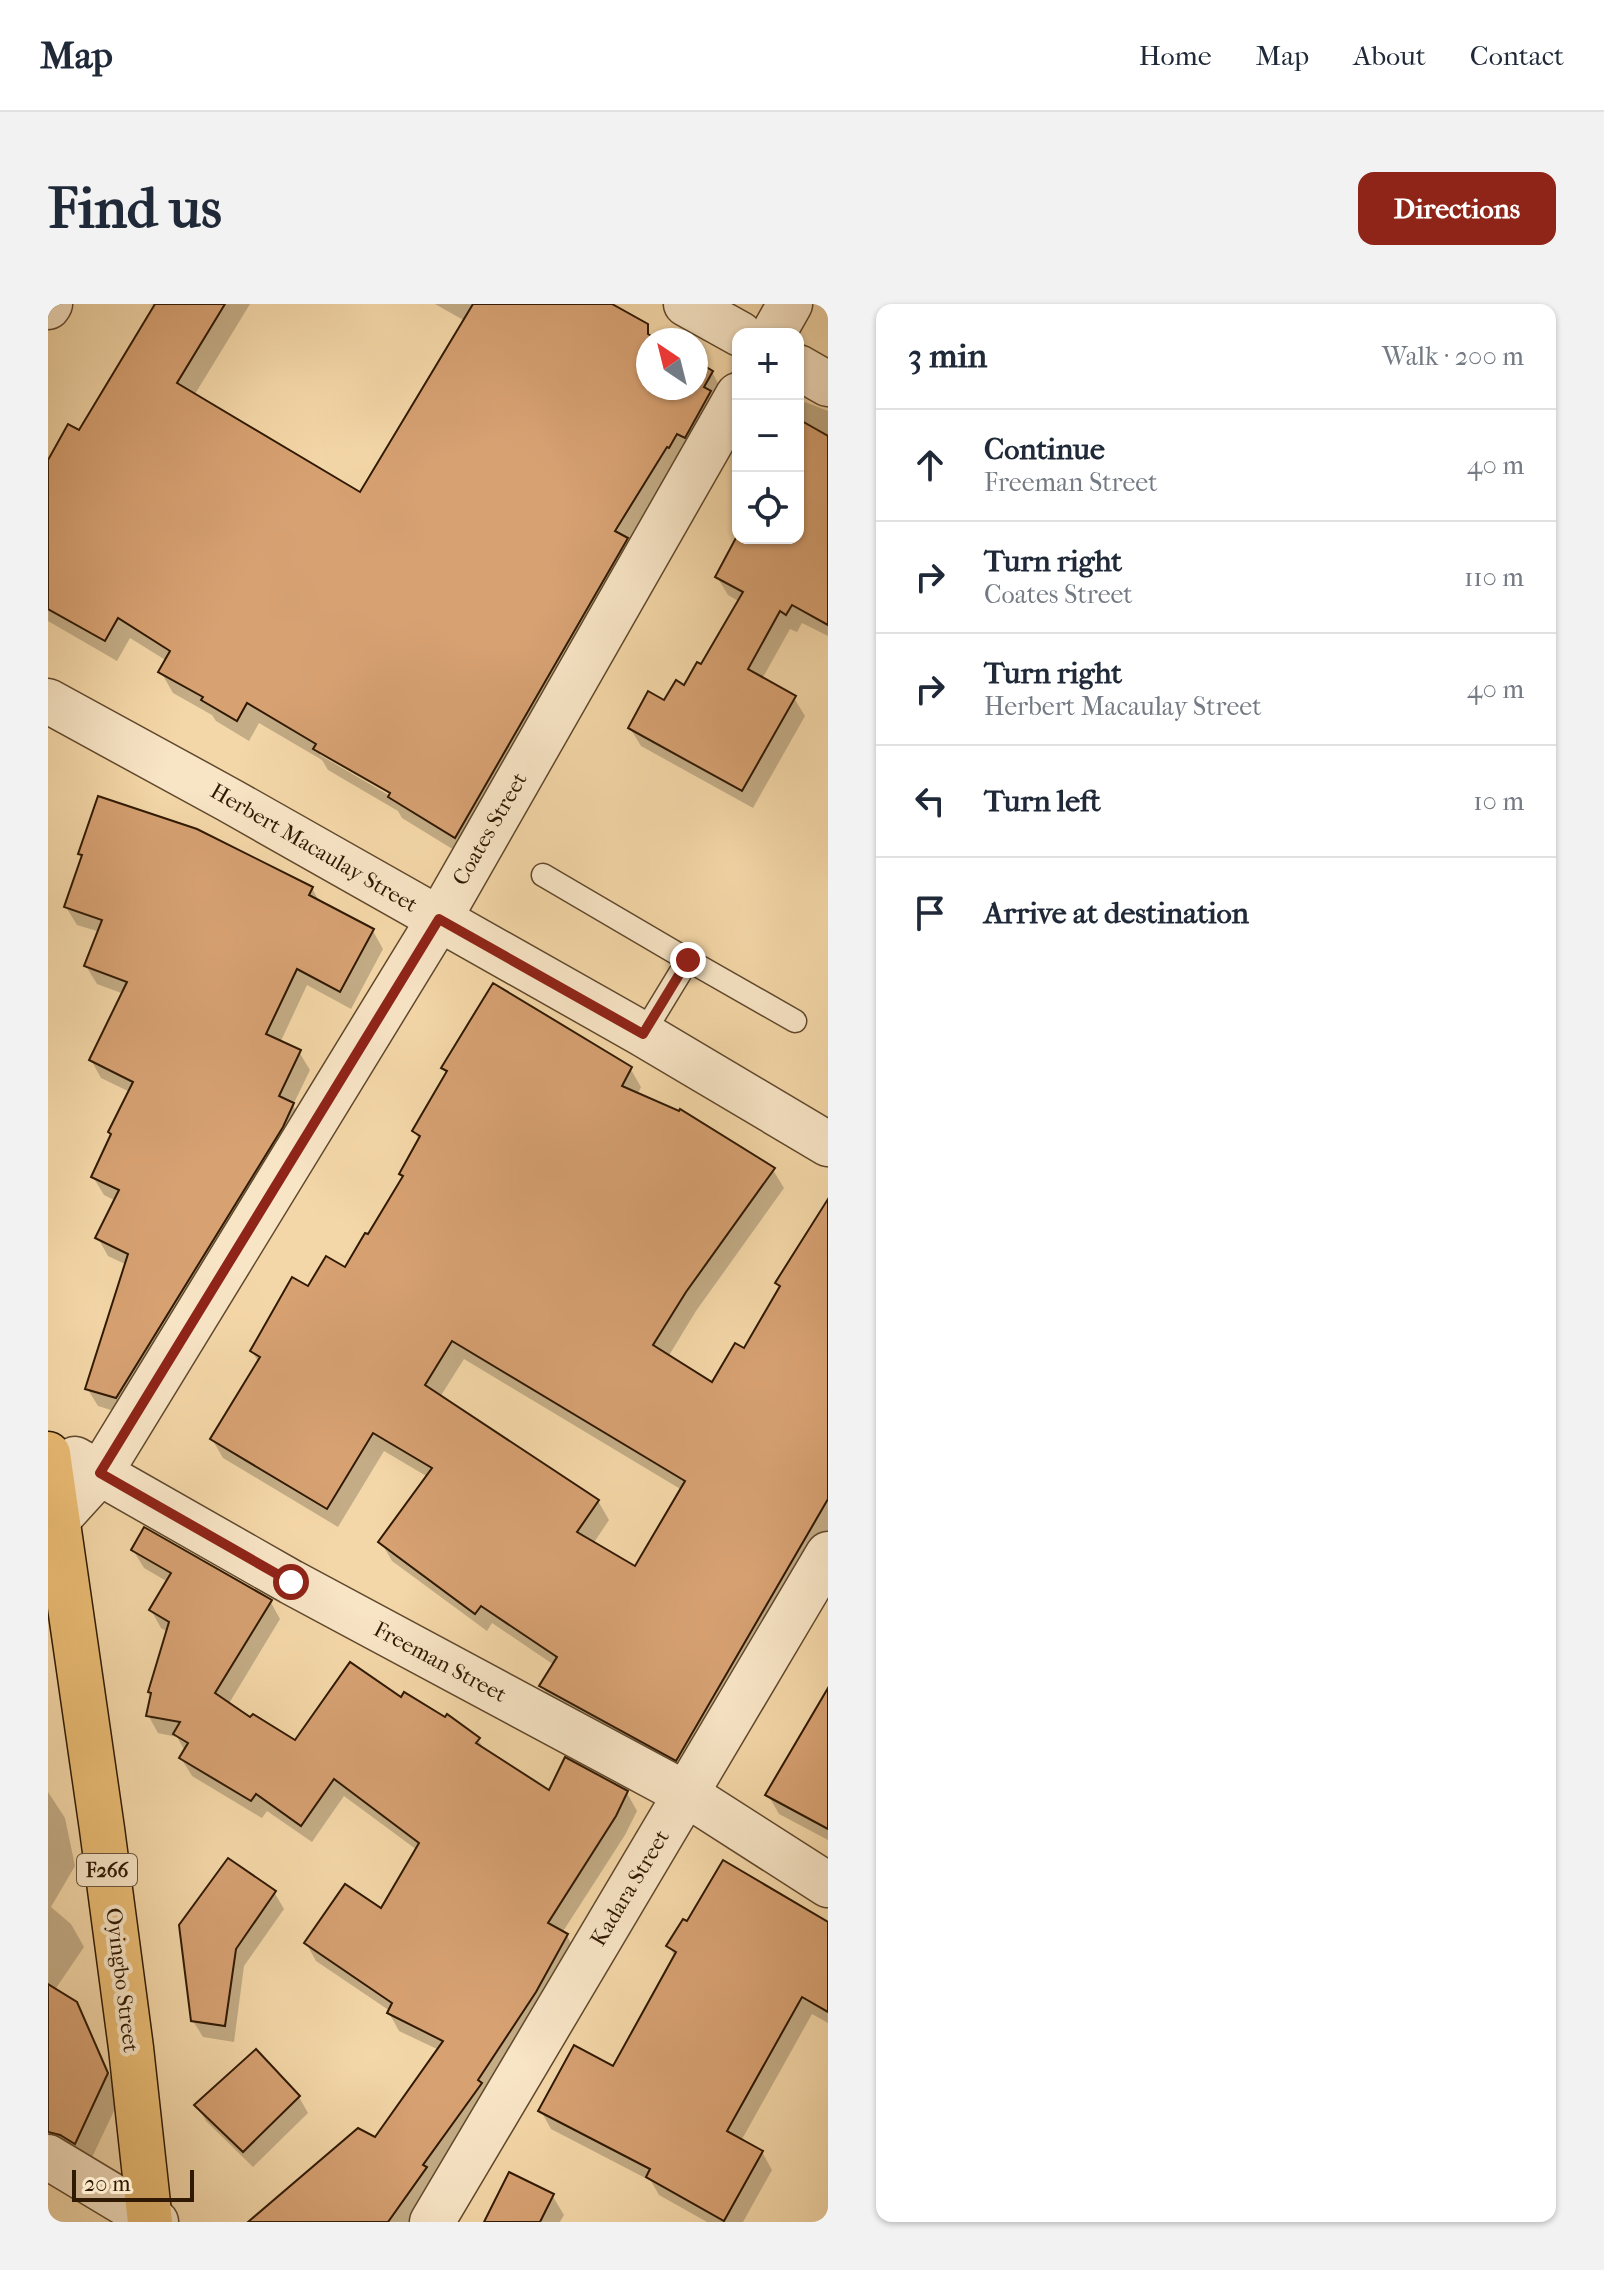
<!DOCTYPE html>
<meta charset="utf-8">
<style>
:root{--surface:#fff;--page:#f2f2f3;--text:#1f2937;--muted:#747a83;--line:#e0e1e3;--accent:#8f2418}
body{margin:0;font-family:"IM FELL French Canon",serif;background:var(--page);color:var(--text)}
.controls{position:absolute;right:24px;top:24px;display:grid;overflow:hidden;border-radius:16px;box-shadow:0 2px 6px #0004}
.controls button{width:72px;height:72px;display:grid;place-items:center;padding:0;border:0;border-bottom:2px solid var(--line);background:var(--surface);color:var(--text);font:40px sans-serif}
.compass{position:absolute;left:588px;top:24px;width:72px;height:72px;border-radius:50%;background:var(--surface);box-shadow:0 2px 6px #0004;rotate:325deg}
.scale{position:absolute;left:24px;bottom:20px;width:122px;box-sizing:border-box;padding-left:8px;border:4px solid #2f1903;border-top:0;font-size:22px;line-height:28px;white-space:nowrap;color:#2f1903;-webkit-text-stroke:6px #f8e5c6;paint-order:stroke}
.stop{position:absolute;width:24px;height:24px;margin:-18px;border:6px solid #8f2418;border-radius:50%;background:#fff}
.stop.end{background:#8f2418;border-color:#fff;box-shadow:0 2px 8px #0008}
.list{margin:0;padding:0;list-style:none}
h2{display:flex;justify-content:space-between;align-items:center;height:104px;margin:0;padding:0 32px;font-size:34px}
h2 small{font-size:26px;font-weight:400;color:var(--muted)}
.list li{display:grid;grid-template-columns:52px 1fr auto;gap:24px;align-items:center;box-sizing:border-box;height:112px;padding:0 32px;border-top:2px solid var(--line)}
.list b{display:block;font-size:30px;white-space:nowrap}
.list p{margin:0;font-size:26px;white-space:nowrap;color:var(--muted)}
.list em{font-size:26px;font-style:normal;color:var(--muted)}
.icon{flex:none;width:44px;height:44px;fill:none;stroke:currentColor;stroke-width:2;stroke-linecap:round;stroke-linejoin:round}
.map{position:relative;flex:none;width:780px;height:1918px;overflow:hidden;border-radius:16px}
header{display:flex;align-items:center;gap:48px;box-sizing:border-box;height:112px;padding:0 40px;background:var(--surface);border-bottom:2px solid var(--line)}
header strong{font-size:38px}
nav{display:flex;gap:44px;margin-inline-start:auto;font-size:28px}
.intro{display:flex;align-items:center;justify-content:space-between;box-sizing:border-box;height:192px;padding:0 48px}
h1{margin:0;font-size:56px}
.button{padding:20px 36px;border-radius:16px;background:var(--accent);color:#fff;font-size:28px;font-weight:700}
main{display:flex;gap:48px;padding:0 48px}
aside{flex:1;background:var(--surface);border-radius:16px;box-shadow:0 2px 6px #0004}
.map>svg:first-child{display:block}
.shadow{fill:#0003;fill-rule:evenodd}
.building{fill:#d7a172;stroke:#2f1903;stroke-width:2;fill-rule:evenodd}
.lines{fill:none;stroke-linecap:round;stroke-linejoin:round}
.service-casing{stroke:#60482c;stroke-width:25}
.minor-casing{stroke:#60482c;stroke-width:47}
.trunk-casing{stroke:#2f1903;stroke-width:47}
.service{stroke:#f8e5c6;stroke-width:22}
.minor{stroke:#f8e5c6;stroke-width:44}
.trunk{stroke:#eabc74;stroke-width:44}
.route{stroke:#8f2418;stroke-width:10}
.labels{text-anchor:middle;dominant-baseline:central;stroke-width:8;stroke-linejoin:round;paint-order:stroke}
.shield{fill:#f8e5c6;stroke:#6b563e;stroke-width:2}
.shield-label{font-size:20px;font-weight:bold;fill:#2f1903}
.street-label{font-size:22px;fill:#2f1903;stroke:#f8e5c6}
</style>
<header>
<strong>Map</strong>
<nav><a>Home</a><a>Map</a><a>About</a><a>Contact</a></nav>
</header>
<div class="intro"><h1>Find us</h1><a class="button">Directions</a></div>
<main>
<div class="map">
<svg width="780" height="1918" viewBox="0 0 780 1918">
<rect width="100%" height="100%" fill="#f4d7a8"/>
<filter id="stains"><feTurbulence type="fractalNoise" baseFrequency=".0025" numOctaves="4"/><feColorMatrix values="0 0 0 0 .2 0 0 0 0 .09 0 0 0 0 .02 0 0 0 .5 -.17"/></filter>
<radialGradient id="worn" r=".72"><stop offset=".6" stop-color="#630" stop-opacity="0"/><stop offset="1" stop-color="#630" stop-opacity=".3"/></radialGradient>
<g class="shadow">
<path d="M103,0H202L147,90L313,190L417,17L387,0H560L606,36H600V84H648V59L664,68L676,90L419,554L354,514L350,507L280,466L274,456L211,419L201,437L168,417L164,411L125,389L113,368L119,357L82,334L69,357L0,317V160L31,129L107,2ZM272,447L352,493L349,496L272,451Z"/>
<polygon points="757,98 780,107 780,332 754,319 749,328 742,325 714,375 746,394 757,412 705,504 593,442 582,424 636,383 653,363 692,298 680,291 669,273 690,234 750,234 750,111"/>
<polygon points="32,550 264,584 272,599 325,627 335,645 303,705 259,681 232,739 251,748 262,766 245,801 255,819 79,1111 50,1102 39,1084 79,961 60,952 50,934 68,897 56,891 45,873 82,788 53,774 43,756 76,690 49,680 38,662 52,628 29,621 18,603 35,555"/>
<path d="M395,764H582L593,783L589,791L725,866L736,884L648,1007L620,1053L664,1081L696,1047L732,985L729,979L780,898V1233L640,1474L505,1401L494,1382L506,1361L444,1319L439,1327L344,1257L333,1238L380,1173L336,1147L290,1223L175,1154L164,1135L211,1059L204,1047L260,985L298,966L320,933L356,874L354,870L372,837L366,827L399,771ZM416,1055L634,1186L588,1265L545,1240L561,1216L550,1197L392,1093Z"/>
<polygon points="85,1246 222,1297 232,1315 180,1401 203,1415 248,1438 353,1395 430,1435 437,1447 502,1489 579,1489 589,1507 577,1531 514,1629 519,1632 529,1650 362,1918 206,1918 327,1836 391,1746 351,1727 341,1709 342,1707 268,1657 258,1639 333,1607 369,1546 296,1492 264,1538 219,1507 214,1514 144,1472 133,1454 137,1447 129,1433 110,1429 100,1411 120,1328 113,1324 103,1306 120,1278 96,1264"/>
<polygon points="780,1387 780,1536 731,1510 720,1491"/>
<polygon points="0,1488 17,1514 27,1562 3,1603 23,1620 36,1643 6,1687 27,1699 41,1724 72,1794 40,1862 0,1855"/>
<polygon points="226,1588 236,1605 196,1662 186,1738 155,1733 145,1717 133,1622"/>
<polygon points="639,1620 780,1620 780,1719 764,1710 693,1837 714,1848 724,1866 695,1918 659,1918 611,1891 603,1877 503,1825 493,1807 566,1765 627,1653 621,1642"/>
<polygon points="251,1793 260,1809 205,1863 158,1817 149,1801"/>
<polygon points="504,1891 516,1911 512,1918 438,1918"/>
</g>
<g class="building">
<polygon points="107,0 177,0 129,79 312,188 425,0 564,0 600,20 600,30 610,36 600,36 600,84 648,84 648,57 665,67 656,83 663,87 637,134 629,130 621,144 619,143 567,227 580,234 407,534 340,493 342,489 265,445 268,440 199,399 189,417 153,396 155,393 110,368 122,347 70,314 57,337 0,305 0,156 20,120 31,126"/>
<polygon points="752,116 780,132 780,321 744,301 738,311 732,307 700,365 748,392 694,487 580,424 600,387 616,396 628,376 636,381 649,358 653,360 695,288 667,273 690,230 690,234 750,234"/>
<polygon points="50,492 149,525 265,583 261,591 326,625 292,688 249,665 218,730 253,746 231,792 246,799 235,823 68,1094 37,1085 80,950 47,934 71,886 43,873 63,830 60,828 85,778 41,756 79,678 36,662 54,616 16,603 34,551 30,550"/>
<path d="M445,679L584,763L574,782L631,807L632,805L727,864L638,988L605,1041L664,1078L687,1039L696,1044L732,982L727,979L780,895V1195L628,1457L491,1382L509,1353L433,1302L427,1310L330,1238L384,1164L325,1129L279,1205L162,1135L212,1053L202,1047L244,973L260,982L278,952L297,963L317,929L320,930L355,872L351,870L372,832L364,827L399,767L393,764ZM404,1037L637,1177L587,1262L529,1228L551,1196L377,1081Z"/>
<polygon points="96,1223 224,1296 167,1389 202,1413 205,1410 247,1436 302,1358 353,1393 356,1388 397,1413 399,1410 432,1434 428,1439 501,1486 517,1453 580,1487 568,1512 500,1619 520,1630 488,1688 430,1776 434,1779 375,1861 379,1863 340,1918 200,1918 310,1824 327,1833 395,1737 339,1709 344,1699 256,1639 297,1580 333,1604 371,1539 286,1475 253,1522 208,1490 203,1497 131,1454 140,1439 125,1430 132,1418 98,1412 103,1389 100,1388 121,1318 101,1306 123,1269 83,1246"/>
<polygon points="780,1384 780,1525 717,1491"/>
<polygon points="180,1554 228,1587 188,1645 177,1722 143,1717 131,1621"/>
<polygon points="675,1556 780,1618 780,1708 754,1693 679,1827 715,1847 676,1917 598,1873 602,1865 490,1807 526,1741 565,1762 628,1648 618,1642 635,1615 639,1617"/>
<polygon points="0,1680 29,1698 60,1769 27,1840 12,1831 0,1828"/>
<polygon points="208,1745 252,1792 195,1848 146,1801"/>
<polygon points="461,1868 506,1890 492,1918 436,1918"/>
</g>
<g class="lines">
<g class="service-casing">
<g id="service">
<polyline points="495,571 640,656 595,730"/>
<polyline points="640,656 747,717"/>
</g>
</g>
<g class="minor-casing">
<g id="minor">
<polyline points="638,0 692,30"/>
<polyline points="0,3 2,0"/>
<polyline points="725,30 742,0"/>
<polyline points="750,63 780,80"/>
<polyline points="0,397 181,496 593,729 780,840"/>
<polyline points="27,1155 243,1278 638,1490 780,1581"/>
<polyline points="0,1233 10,1215 52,1169 391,615 690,91"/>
<polyline points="0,1853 108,1918"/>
<polyline points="384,1918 780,1250"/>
</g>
</g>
<g class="trunk-casing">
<polyline id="trunk" points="0,1150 54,1525 83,1744 102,1918"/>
</g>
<use href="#service" class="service"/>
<use href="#minor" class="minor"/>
<use href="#trunk" class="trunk"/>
</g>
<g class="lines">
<polyline class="route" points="243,1278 52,1169 391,615 595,730 640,656"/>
</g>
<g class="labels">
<rect class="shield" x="29" y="1550" width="60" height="32" rx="6"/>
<g class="shield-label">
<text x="59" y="1566">F266</text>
</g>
<g class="street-label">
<text transform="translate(442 525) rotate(-60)">Coates Street</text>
<text transform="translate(266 544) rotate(30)">Herbert Macaulay Street</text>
<text transform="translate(392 1358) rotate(28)">Freeman Street</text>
<text transform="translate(582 1584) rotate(-59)">Kadara Street</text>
<text transform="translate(74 1676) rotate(83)">Oyingbo Street</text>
</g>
</g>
<rect width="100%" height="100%" filter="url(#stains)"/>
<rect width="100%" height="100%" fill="url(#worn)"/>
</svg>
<div class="controls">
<button>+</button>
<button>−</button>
<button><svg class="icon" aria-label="locate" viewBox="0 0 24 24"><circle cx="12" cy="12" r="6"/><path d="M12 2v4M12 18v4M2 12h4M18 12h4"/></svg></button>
</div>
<svg class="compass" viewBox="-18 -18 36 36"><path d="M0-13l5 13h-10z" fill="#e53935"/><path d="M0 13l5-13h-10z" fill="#747a83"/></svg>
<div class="scale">20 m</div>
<div class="stop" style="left:243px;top:1278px"></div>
<div class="stop end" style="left:640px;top:656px"></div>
</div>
<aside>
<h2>3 min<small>Walk · 200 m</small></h2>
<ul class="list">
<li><svg class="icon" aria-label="ahead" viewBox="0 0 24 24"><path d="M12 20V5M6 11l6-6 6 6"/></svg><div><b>Continue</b><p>Freeman Street</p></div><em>40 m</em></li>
<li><svg class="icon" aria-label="right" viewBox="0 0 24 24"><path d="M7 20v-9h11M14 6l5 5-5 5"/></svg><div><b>Turn right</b><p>Coates Street</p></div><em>110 m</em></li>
<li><svg class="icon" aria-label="right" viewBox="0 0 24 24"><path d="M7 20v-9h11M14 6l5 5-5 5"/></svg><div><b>Turn right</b><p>Herbert Macaulay Street</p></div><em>40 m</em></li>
<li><svg class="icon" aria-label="left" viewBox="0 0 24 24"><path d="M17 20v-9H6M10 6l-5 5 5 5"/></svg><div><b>Turn left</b></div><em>10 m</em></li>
<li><svg class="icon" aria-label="arrive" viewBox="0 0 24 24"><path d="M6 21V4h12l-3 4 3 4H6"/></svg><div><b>Arrive at destination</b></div></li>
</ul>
</aside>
</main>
